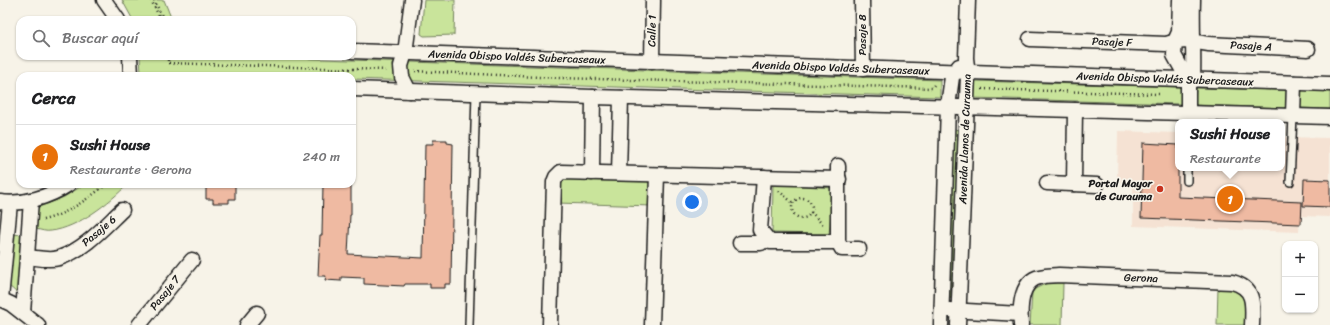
<!DOCTYPE html>
<html lang="es">
<meta charset="utf-8">
<style>
:root{--surface:#fff;--page:#f6f6f6;--text:#202124;--muted:#757577;--line:#e0e0e0;--accent:#7c3aed}
body{margin:0;font-family:Sriracha,sans-serif;background:var(--page);color:var(--text)}
.controls{position:absolute;right:12px;bottom:12px;display:grid;overflow:hidden;border-radius:8px;box-shadow:0 1px 3px #0004}
.controls button{width:36px;height:36px;display:grid;place-items:center;padding:0;border:0;border-bottom:1px solid var(--line);background:var(--surface);color:var(--text);font:20px sans-serif}
.you{position:absolute;left:692px;top:202px;width:14px;height:14px;margin:-10px;border:3px solid #fff;border-radius:50%;background:#1a73e8;box-shadow:0 0 0 6px #1a73e833}
.badge{display:grid;place-items:center;width:26px;height:26px;border-radius:50%;background:var(--accent);color:#fff;font-size:13px;font-weight:700}
.pin{position:absolute;translate:-50% -50%;border:2px solid #fff;box-shadow:0 1px 4px #0006}
.popup{position:absolute;left:1175px;top:119px;width:110px;height:52px;box-sizing:border-box;display:grid;place-content:center;border-radius:8px;background:var(--surface);filter:drop-shadow(0 1px 3px #0005);font-size:13px;white-space:nowrap;color:var(--muted)}
.popup b{font-size:15px;color:var(--text)}
.popup::after{content:'';position:absolute;left:50%;top:100%;margin-left:-8px;border:8px solid transparent;border-top-color:var(--surface)}
.list{margin:0;padding:0;list-style:none}
h2{display:flex;justify-content:space-between;align-items:center;height:52px;margin:0;padding:0 16px;font-size:17px}
h2 small{font-size:13px;font-weight:400;color:var(--muted)}
.list li{display:grid;grid-template-columns:26px 1fr auto;gap:12px;align-items:center;box-sizing:border-box;height:64px;padding:0 16px;border-top:1px solid var(--line)}
.list b{display:block;font-size:15px;white-space:nowrap}
.list p{margin:0;font-size:13px;white-space:nowrap;color:var(--muted)}
.list em{font-size:13px;font-style:normal;color:var(--muted)}
.icon{flex:none;width:22px;height:22px;fill:none;stroke:currentColor;stroke-width:2;stroke-linecap:round;stroke-linejoin:round}
.map{position:relative;flex:none;width:1330px;height:325px;overflow:hidden}
.search{position:absolute;background:var(--surface);box-shadow:0 1px 3px #0004;left:16px;top:16px;width:340px;height:44px;display:flex;align-items:center;gap:10px;box-sizing:border-box;padding:0 14px;border-radius:12px;color:var(--muted);font-size:15px}
.panel{position:absolute;background:var(--surface);box-shadow:0 1px 3px #0004;left:16px;top:72px;width:340px;height:116px;border-radius:12px}
.map>svg:first-child{display:block}
.built{fill:#f5e2d3}
.green{fill:#c9e49b;stroke:#72805c}
.building{fill:#efbaa2;stroke:#1c1c1c}
.lines{fill:none;stroke-linecap:round;stroke-linejoin:round}
.service-casing{stroke:#1c1c1c;stroke-width:10}
.minor-casing{stroke:#1c1c1c;stroke-width:17}
.path{stroke:#1c1c1c;stroke-width:2.5;stroke-dasharray:1 3;stroke-linecap:butt}
.service{stroke:#f7f3e8;stroke-width:7}
.minor{stroke:#f7f3e8;stroke-width:14}
.poi-dot{fill:#c8321e;stroke:#f7f3e8;stroke-width:1.5}
.labels{text-anchor:middle;dominant-baseline:central;stroke-width:3.5;stroke-linejoin:round;paint-order:stroke}
.street-label{font-size:11px;fill:#1c1c1c;stroke:#f7f3e8}
.poi-label{font-size:11px;font-weight:bold;fill:#1c1c1c;stroke:#f7f3e8;text-anchor:end}
</style>
<div class="map">
<svg width="1330" height="325" viewBox="0 0 1330 325">
<rect width="100%" height="100%" fill="#f7f3e8"/>
<filter id="ink" filterUnits="userSpaceOnUse"><feTurbulence type="fractalNoise" baseFrequency=".025" numOctaves="2"/><feDisplacementMap in="SourceGraphic" scale="8" xChannelSelector="R" yChannelSelector="G"/><feConvolveMatrix kernelMatrix="1 2 1 2 8 2 1 2 1" color-interpolation-filters="sRGB"/></filter>
<g filter="url(#ink)">
<polygon class="built" points="1118,131 1178,133 1178,168 1282,168 1282,137 1330,138 1330,217 1300,216 1299,232 1133,226 1133,182 1117,182"/>
<g class="green">
<polygon points="122,0 164,0 172,20 133,20"/>
<polygon points="424,0 455,0 454,35 424,36 421,34"/>
<polygon points="140,56 233,56 940,80 940,97 352,79 352,76 243,76 141,73"/>
<polygon points="974,81 1182,87 1182,104 973,98"/>
<polygon points="1196,88 1287,90 1287,108 1195,105"/>
<polygon points="1299,90 1330,91 1330,109 1299,108"/>
<polygon points="954,129 959,130 953,298 948,298"/>
<polygon points="566,176 651,181 652,206 557,203 558,183"/>
<path d="M85,184H128C110,202 78,228 51,231C46,232 41,230 36,229V211L39,207L64,197Z"/>
<polygon points="773,184 833,188 829,234 772,233"/>
<polygon points="13,234 22,235 17,293 8,285"/>
<polygon points="1047,283 1063,283 1062,325 1030,325 1032,293 1035,289"/>
<polygon points="1218,287 1239,288 1247,297 1245,325 1217,325"/>
</g>
<g class="building">
<polygon points="433,140 447,140 447,143 453,144 451,284 445,284 445,288 430,288 430,284 405,284 404,286 364,284 364,278 341,277 341,281 325,280 326,276 318,276 320,235 322,235 323,184 351,184 351,215 350,215 348,254 423,258 425,144 433,144"/>
<polygon points="1143,143 1178,145 1178,197 1302,202 1301,224 1141,218"/>
<polygon points="1304,179 1330,180 1330,207 1303,206"/>
<polygon points="206,184 235,184 235,199 229,199 229,203 213,203 213,199 206,199"/>
</g>
<g class="lines">
<g class="service-casing">
<g id="service">
<polyline points="1187,181 1187,168"/>
<polyline points="1290,182 1293,116"/>
<polyline points="469,325 476,93"/>
</g>
</g>
<g class="minor-casing">
<g id="minor">
<polyline points="104,0 118,20"/>
<polyline points="862,0 863,69"/>
<polyline points="1180,0 1179,32 1175,41 1174,55 1188,80 1188,113"/>
<path d="M1193,0C1192,27 1194,53 1193,80"/>
<path d="M1030,39L1166,44C1180,39 1194,41 1208,44L1308,49"/>
<polyline points="352,51 1330,84"/>
<polyline points="130,56 131,76"/>
<polyline points="652,62 653,0"/>
<polyline points="352,89 593,97 1330,117"/>
<polyline points="409,91 402,77 401,66 405,53 412,0"/>
<polyline points="1293,116 1294,83"/>
<polyline points="838,166 838,242 842,249 859,249"/>
<polyline points="592,173 593,97"/>
<polyline points="619,173 621,98"/>
<polyline points="764,177 760,230 770,242 838,242"/>
<polyline points="1047,183 1097,185"/>
<polyline points="1074,184 1075,110"/>
<path d="M0,202C24,205 49,197 69,184"/>
<polyline points="740,243 761,243 766,238"/>
<path d="M28,257C38,258 49,261 59,258C84,250 104,227 122,210"/>
<polyline points="0,299 11,304 38,325"/>
<polyline points="1,299 10,203"/>
<polyline points="949,310 1020,314"/>
<polyline points="23,313 31,200"/>
<polyline points="139,325 192,260"/>
<polyline points="247,325 257,313"/>
<polyline points="550,325 554,182 556,177 561,172 839,179"/>
<polyline points="652,325 657,175"/>
<polyline points="941,325 948,106 952,77 959,66"/>
<polyline points="958,325 968,75 966,58 968,0"/>
<path d="M1021,325C1020,311 1020,287 1034,279C1041,275 1051,276 1059,275L1232,282C1255,288 1253,304 1252,325"/>
</g>
</g>
<g class="path">
<polyline points="151,0 161,20"/>
<polyline points="154,0 164,20"/>
<polyline points="168,56 168,63 388,70"/>
<polyline points="415,71 560,78 932,88 934,85"/>
<polyline points="982,89 1159,94"/>
<polyline points="779,191 793,203"/>
<circle cx="802" cy="208" r="10"/>
<polyline points="811,212 823,225"/>
<path d="M43,220C68,214 87,199 107,184"/>
</g>
<use href="#service" class="service"/>
<use href="#minor" class="minor"/>
</g>
</g>
<circle class="poi-dot" cx="1160" cy="189" r="4"/>
<g class="labels">
<g class="street-label">
<text transform="translate(652 31) rotate(-89)">Calle 1</text>
<text transform="translate(862 35) rotate(-90)">Pasaje 8</text>
<text transform="translate(1112 42) rotate(2)">Pasaje F</text>
<text transform="translate(1251 46) rotate(3)">Pasaje A</text>
<text transform="translate(517 57) rotate(2)">Avenida Obispo Valdés Subercaseaux</text>
<text transform="translate(841 68) rotate(2)">Avenida Obispo Valdés Subercaseaux</text>
<text transform="translate(1165 79) rotate(2)">Avenida Obispo Valdés Subercaseaux</text>
<text transform="translate(965 139) rotate(-88)">Avenida Llanos de Curauma</text>
<text transform="translate(99 231) rotate(-40)">Pasaje 6</text>
<text transform="translate(1141 278) rotate(2)">Gerona</text>
<text transform="translate(165 293) rotate(-51)">Pasaje 7</text>
</g>
<g class="poi-label">
<text x="1152" y="183">Portal Mayor<tspan x="1152" dy="13">de Curauma</tspan></text>
</g>
</g>
</svg>
<div class="controls">
<button>+</button>
<button>−</button>
</div>
<div class="you"></div>
<div class="pin badge" style="left:1230px;top:199px;background:#e8710a">1</div>
<div class="popup"><b>Sushi House</b>Restaurante</div>
<div class="search"><svg class="icon" aria-label="search" viewBox="0 0 24 24"><circle cx="10" cy="10" r="6"/><path d="M15 15l6 6"/></svg>Buscar aquí</div>
<section class="panel">
<h2>Cerca<small></small></h2>
<ul class="list">
<li><span class="badge" style="background:#e8710a">1</span><div><b>Sushi House</b><p>Restaurante · Gerona</p></div><em>240 m</em></li>
</ul>
</section>
</div>
